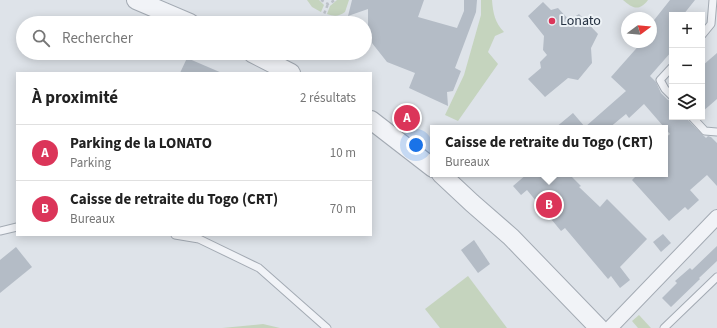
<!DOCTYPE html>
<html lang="fr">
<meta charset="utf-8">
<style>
:root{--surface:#fff;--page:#f6f6f6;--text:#222;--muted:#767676;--line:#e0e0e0;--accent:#db3559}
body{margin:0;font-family:"Source Sans 3",sans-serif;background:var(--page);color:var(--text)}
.controls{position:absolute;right:12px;top:12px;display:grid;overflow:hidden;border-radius:0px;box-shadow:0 2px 10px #0003}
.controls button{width:36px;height:36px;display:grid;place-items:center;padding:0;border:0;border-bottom:1px solid var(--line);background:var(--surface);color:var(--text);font:20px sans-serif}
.compass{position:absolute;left:621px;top:12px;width:36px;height:36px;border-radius:50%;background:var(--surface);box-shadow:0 2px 10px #0003;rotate:74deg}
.you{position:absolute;left:416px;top:145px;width:14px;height:14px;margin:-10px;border:3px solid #fff;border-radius:50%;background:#1a73e8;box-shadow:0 0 0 6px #1a73e833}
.badge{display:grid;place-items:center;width:26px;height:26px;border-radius:50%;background:var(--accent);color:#fff;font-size:13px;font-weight:700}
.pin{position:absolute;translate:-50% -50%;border:2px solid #fff;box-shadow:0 1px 4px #0006}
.popup{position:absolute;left:430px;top:125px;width:238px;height:52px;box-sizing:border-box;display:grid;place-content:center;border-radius:0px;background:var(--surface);filter:drop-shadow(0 1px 3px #0005);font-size:13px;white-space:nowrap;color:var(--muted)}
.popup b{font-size:15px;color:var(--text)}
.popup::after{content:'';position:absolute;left:50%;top:100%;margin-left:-8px;border:8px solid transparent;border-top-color:var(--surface)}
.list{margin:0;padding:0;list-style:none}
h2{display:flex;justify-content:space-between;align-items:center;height:52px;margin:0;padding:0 16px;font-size:17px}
h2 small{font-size:13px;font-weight:400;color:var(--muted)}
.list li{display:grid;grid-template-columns:26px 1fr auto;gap:12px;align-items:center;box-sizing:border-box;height:56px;padding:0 16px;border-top:1px solid var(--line)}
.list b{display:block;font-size:15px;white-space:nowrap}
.list p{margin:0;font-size:13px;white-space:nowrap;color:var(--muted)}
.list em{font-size:13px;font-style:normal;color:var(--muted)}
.icon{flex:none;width:22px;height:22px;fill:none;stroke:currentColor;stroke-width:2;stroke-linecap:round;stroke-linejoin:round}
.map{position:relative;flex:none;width:717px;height:328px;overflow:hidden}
.search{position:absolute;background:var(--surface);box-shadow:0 2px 10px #0003;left:16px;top:16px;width:356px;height:44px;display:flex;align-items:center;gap:10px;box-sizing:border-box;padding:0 14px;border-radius:22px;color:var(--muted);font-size:15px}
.panel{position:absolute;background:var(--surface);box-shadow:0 2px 10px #0003;left:16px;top:72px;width:356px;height:164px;border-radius:0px}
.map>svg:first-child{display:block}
.green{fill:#c5d4be}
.building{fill:#b4bcc6}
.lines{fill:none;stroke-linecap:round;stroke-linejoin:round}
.service-casing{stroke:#a3aab3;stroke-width:9}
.minor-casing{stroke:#a3aab3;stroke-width:16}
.tertiary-casing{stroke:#a3aab3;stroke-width:20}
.path{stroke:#bcc1c8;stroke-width:2.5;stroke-dasharray:3 3;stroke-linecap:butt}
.service{stroke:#f1f3f7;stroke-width:7}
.minor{stroke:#f1f3f7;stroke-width:14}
.tertiary{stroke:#f1f3f7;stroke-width:18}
.poi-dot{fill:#db3559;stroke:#edf2f6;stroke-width:1.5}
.labels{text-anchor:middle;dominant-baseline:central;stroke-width:4;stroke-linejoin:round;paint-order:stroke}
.poi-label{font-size:14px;fill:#253141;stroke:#edf2f6;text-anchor:start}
</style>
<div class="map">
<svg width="717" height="328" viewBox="0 0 717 328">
<rect width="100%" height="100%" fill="#dee3e9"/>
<g class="green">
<polygon points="307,0 319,0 324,5 321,12 312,7"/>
<path d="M337,0H349L345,12C338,17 334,16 327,14L330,6Z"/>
<path d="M481,0H492C493,13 495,23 504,32L495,36L488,52L498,64L458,121L445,115L464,75L481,15Z"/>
<path d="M623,0H648C639,12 632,8 623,0Z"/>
<polygon points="468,276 507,328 440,328 425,309"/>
<polygon points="639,315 651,328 638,328 632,321"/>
<polygon points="263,324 280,328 222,328"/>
</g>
<g class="building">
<polygon points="352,0 424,0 418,17 457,28 464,11 464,0 477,0 476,12 455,68 461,71 453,91 447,92 448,106 409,88 415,73 387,62 372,43 368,26 368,9 348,16"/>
<polygon points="670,0 695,0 683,15 672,15 672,51 650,76 656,82 661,93 668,100 672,101 672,117 687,117 688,120 706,138 708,136 711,137 717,143 717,186 707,175 690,190 699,200 688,210 685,207 669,221 632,180 638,174 665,174 665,138 670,134 644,104 629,118 626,114 609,128 555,128 573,113 585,127 626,91 611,77 642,42 651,42 651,24"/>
<polygon points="543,2 551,10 558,8 569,20 579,14 598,34 591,48 592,63 578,80 568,78 545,97 528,79 541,68 540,62 547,55 543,50 544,36 528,16"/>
<polygon points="717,53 717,99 702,112 702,66"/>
<polygon points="187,58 222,73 180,73"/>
<polygon points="527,174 569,174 581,186 579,187 600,207 607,199 647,239 620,267 630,280 620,288 611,276 608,279 565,228 561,231 527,190 521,195 513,186"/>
<polygon points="663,234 671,243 661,252 653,242"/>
<polygon points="474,240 490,264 478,273 461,250"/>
<polygon points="717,246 717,261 699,278 700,279 671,307 662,298 677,283 675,281 690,268 692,270"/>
<polygon points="16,247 32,267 0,293 0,260"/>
</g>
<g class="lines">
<g class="service-casing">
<g id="service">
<polyline points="702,35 711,24 713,0"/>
<polyline points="672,67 660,80 665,89 672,96"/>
<polyline points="692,117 705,131 717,132"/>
<polyline points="0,231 17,227"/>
<polyline points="175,235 199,239 259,268 327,328"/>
<polyline points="664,328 717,277"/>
</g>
</g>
<g class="minor-casing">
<polyline id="minor" points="610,328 717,217"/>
</g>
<g class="tertiary-casing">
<g id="tertiary">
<polyline points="136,0 190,23"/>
<polyline points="252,53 291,73"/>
<polyline points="371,120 433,168"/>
<polyline points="441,174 472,203 511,237 599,328"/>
</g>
</g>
<g class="path">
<polyline points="321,0 328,4 335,0"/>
<polyline points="322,19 328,4"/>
</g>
<use href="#service" class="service"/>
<use href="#minor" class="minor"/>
<use href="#tertiary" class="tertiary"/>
</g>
<circle class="poi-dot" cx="552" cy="21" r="4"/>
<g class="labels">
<g class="poi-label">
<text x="560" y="21">Lonato</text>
</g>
</g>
</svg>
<div class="controls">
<button>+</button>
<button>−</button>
<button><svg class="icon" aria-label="layers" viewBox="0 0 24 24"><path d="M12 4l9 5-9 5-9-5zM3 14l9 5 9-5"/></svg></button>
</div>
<svg class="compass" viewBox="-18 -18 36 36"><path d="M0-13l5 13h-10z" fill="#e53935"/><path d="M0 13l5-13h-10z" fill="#767676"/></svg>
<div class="you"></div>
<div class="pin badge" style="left:407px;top:118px">A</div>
<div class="pin badge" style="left:549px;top:205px">B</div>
<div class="popup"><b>Caisse de retraite du Togo (CRT)</b>Bureaux</div>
<div class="search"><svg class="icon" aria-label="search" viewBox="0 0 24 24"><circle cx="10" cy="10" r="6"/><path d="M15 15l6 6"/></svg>Rechercher</div>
<section class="panel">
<h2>À proximité<small>2 résultats</small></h2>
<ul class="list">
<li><span class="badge">A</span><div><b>Parking de la LONATO</b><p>Parking</p></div><em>10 m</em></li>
<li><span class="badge">B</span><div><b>Caisse de retraite du Togo (CRT)</b><p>Bureaux</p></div><em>70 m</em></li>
</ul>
</section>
</div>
